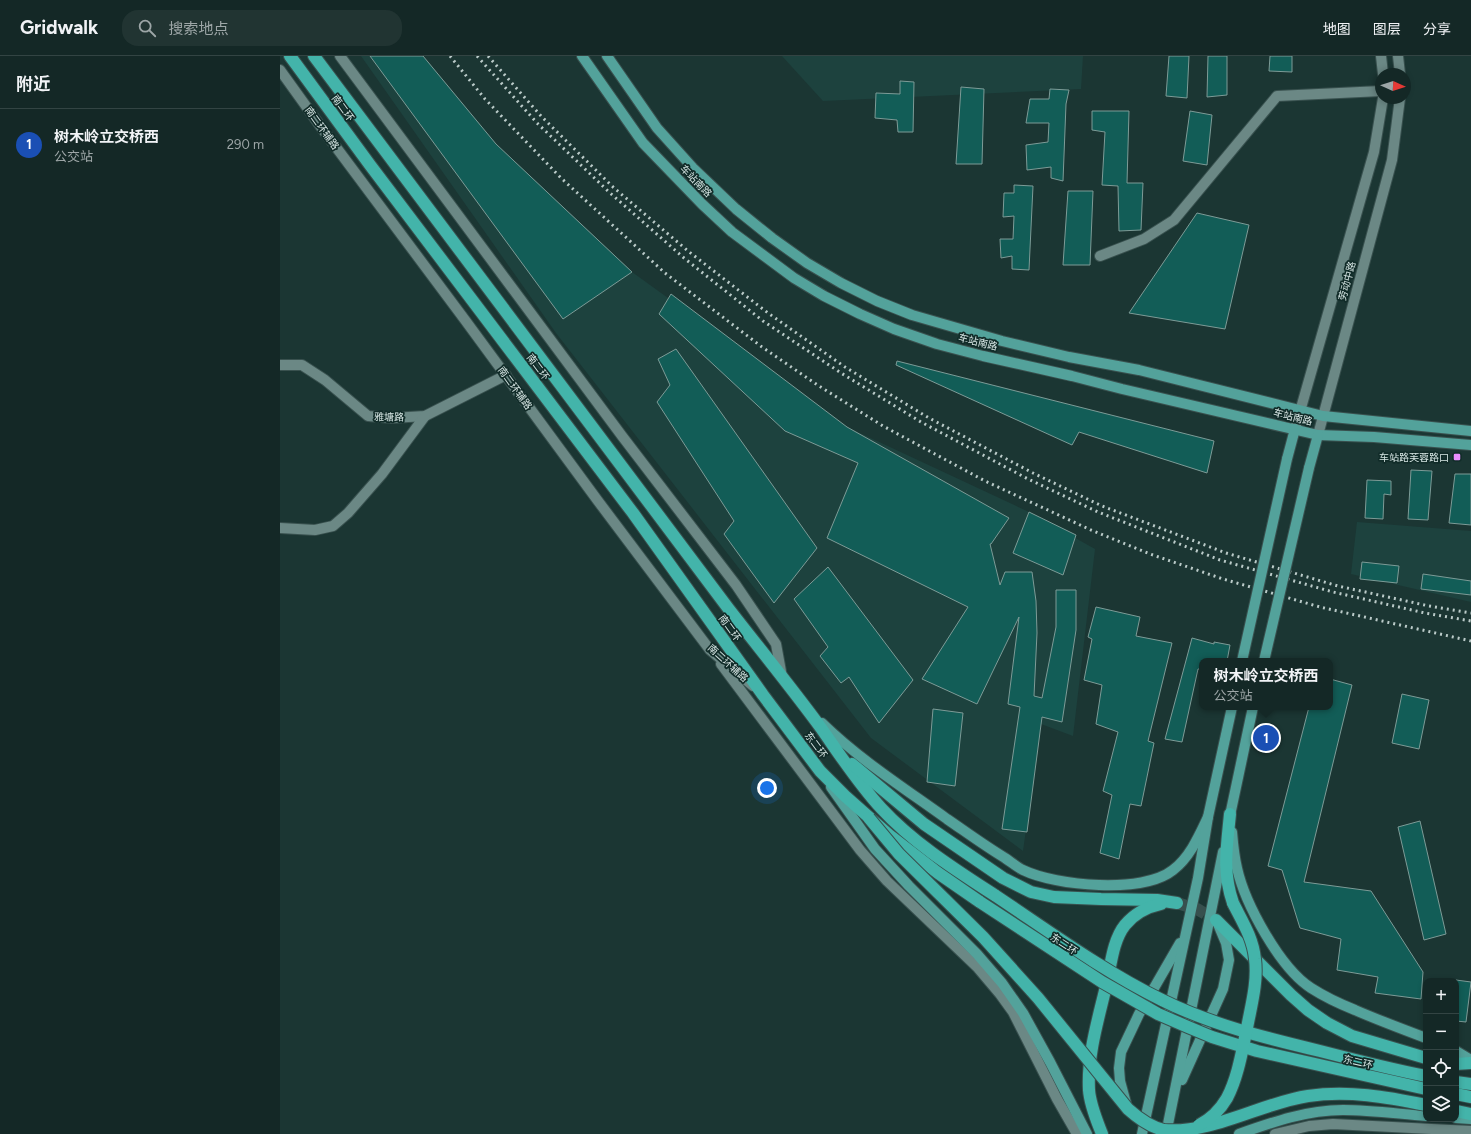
<!DOCTYPE html>
<html lang="zh">
<meta charset="utf-8">
<style>
:root{--surface:#142826;--page:#213432;--text:#f1f3f6;--muted:#9da6a7;--line:#334443;--accent:#1a73e8}
body{margin:0;font-family:Figtree,"Noto Sans SC",sans-serif;background:var(--page);color:var(--text)}
.controls{position:absolute;right:12px;bottom:12px;display:grid;overflow:hidden;border-radius:8px;box-shadow:0 2px 6px #0003}
.controls button{width:36px;height:36px;display:grid;place-items:center;padding:0;border:0;border-bottom:1px solid var(--line);background:var(--surface);color:var(--text);font:20px sans-serif}
.compass{position:absolute;left:1095px;top:12px;width:36px;height:36px;border-radius:50%;background:var(--surface);box-shadow:0 2px 6px #0003;rotate:93deg}
.you{position:absolute;left:487px;top:732px;width:14px;height:14px;margin:-10px;border:3px solid #fff;border-radius:50%;background:#1a73e8;box-shadow:0 0 0 6px #1a73e833}
.badge{display:grid;place-items:center;width:26px;height:26px;border-radius:50%;background:var(--accent);color:#fff;font-size:13px;font-weight:700}
.pin{position:absolute;translate:-50% -50%;border:2px solid #fff;box-shadow:0 1px 4px #0006}
.popup{position:absolute;left:919px;top:602px;width:134px;height:52px;box-sizing:border-box;display:grid;place-content:center;border-radius:8px;background:var(--surface);filter:drop-shadow(0 1px 3px #0005);font-size:13px;white-space:nowrap;color:var(--muted)}
.popup b{font-size:15px;color:var(--text)}
.popup::after{content:'';position:absolute;left:50%;top:100%;margin-left:-8px;border:8px solid transparent;border-top-color:var(--surface)}
.list{margin:0;padding:0;list-style:none}
h2{display:flex;justify-content:space-between;align-items:center;height:52px;margin:0;padding:0 16px;font-size:17px}
h2 small{font-size:13px;font-weight:400;color:var(--muted)}
.list li{display:grid;grid-template-columns:26px 1fr auto;gap:12px;align-items:center;box-sizing:border-box;height:72px;padding:0 16px;border-top:1px solid var(--line)}
.list b{display:block;font-size:15px;white-space:nowrap}
.list p{margin:0;font-size:13px;white-space:nowrap;color:var(--muted)}
.list em{font-size:13px;font-style:normal;color:var(--muted)}
.icon{flex:none;width:22px;height:22px;fill:none;stroke:currentColor;stroke-width:2;stroke-linecap:round;stroke-linejoin:round}
.map{position:relative;flex:none;width:1191px;height:1078px;overflow:hidden}
header{display:flex;align-items:center;gap:24px;box-sizing:border-box;height:56px;padding:0 20px;background:var(--surface);border-bottom:1px solid var(--line)}
header strong{font-size:19px}
nav{display:flex;gap:22px;margin-inline-start:auto;font-size:14px}
.search{width:280px;height:36px;background:var(--page);display:flex;align-items:center;gap:10px;box-sizing:border-box;padding:0 14px;border-radius:16px;color:var(--muted);font-size:15px}
main{display:flex}
aside{flex:1;background:var(--surface)}
.map>svg:first-child{display:block}
.built{fill:#1d423e}
.building{fill:#125d57;stroke:#7d9b97}
.lines{fill:none;stroke-linecap:round;stroke-linejoin:round}
.highway-tunnel{stroke:#37504e;stroke-width:12;stroke-dasharray:12 6;stroke-linecap:butt}
.street-casing{stroke:#39514f;stroke-width:12}
.secondary-casing{stroke:#39514f;stroke-width:12}
.primary-casing{stroke:#39514f;stroke-width:12}
.highway-casing{stroke:#39514f;stroke-width:14}
.street{stroke:#6b8885;stroke-width:10}
.secondary{stroke:#6b8885;stroke-width:10}
.primary{stroke:#53a29b;stroke-width:10}
.highway{stroke:#43b4aa;stroke-width:12}
.rail{stroke:#bbcbc9;stroke-width:3;stroke-dasharray:2 4;stroke-linecap:butt}
.primary-bridge-casing{stroke:#39514f;stroke-width:12;stroke-linecap:butt}
.highway-bridge-casing{stroke:#39514f;stroke-width:14;stroke-linecap:butt}
.primary-bridge{stroke:#53a29b;stroke-width:10}
.highway-bridge{stroke:#43b4aa;stroke-width:12}
.poi-dot{fill:#e98efe;stroke:#112c29;stroke-width:1.5}
.labels{text-anchor:middle;dominant-baseline:central;stroke-width:3.5;stroke-linejoin:round;paint-order:stroke}
.street-label{font-size:10px;fill:#d7e6e4;stroke:#112c29}
.poi-label{font-size:10px;fill:#d7e6e4;stroke:#112c29;text-anchor:end}
</style>
<header>
<strong>Gridwalk</strong>
<div class="search"><svg class="icon" aria-label="search" viewBox="0 0 24 24"><circle cx="10" cy="10" r="6"/><path d="M15 15l6 6"/></svg>搜索地点</div>
<nav><a>地图</a><a>图层</a><a>分享</a></nav>
</header>
<main>
<aside>
<h2>附近<small></small></h2>
<ul class="list">
<li><span class="badge" style="background:#1a4fb4">1</span><div><b>树木岭立交桥西</b><p>公交站</p></div><em>290 m</em></li>
</ul>
</aside>
<div class="map">
<svg width="1191" height="1078" viewBox="0 0 1191 1078">
<rect width="100%" height="100%" fill="#1b3633"/>
<g class="built">
<polygon points="81,0 143,0 216,88 352,216 567,371 749,456 815,493 793,680 761,668 743,795 591,682 276,277"/>
<polygon points="502,0 803,0 801,33 543,45"/>
<polygon points="1077,466 1191,475 1191,546 1071,518"/>
</g>
<g class="building">
<polygon points="90,0 143,0 216,88 352,216 283,263"/>
<polygon points="889,0 909,0 907,42 886,40"/>
<polygon points="928,0 947,0 947,39 927,41"/>
<polygon points="990,0 1012,0 1012,16 989,15"/>
<polygon points="620,25 634,26 633,76 618,76 617,64 595,62 596,37 620,38"/>
<polygon points="681,31 704,33 702,108 676,108"/>
<polygon points="770,33 789,34 786,48 783,125 771,122 771,111 747,114 746,89 768,86 769,67 746,67 750,43 769,43"/>
<polygon points="812,55 849,55 847,127 863,127 861,174 839,175 838,130 822,129 825,76 812,74"/>
<polygon points="910,55 932,59 927,109 903,105"/>
<polygon points="734,129 753,130 749,214 732,213 732,200 721,202 720,183 733,183 734,160 723,161 724,137 734,137"/>
<polygon points="788,135 813,135 810,209 783,209"/>
<polygon points="917,157 969,169 945,273 849,257"/>
<polygon points="391,238 567,371 729,462 711,488 710,488 720,529 725,516 752,516 756,545 757,577 754,640 762,642 776,571 776,534 796,534 796,574 782,666 762,661 747,776 722,773 740,651 728,648 739,561 697,648 642,623 688,551 547,482 578,407 505,375 379,258"/>
<polygon points="396,293 537,492 494,547 444,478 454,465 377,346 390,329 378,303"/>
<polygon points="617,305 934,385 927,417 799,376 792,389 616,309"/>
<polygon points="1131,414 1152,415 1148,464 1128,463"/>
<polygon points="1175,418 1191,418 1191,469 1169,467"/>
<polygon points="1087,424 1111,425 1111,439 1104,438 1103,463 1085,462"/>
<polygon points="749,456 796,479 783,519 733,497"/>
<polygon points="1082,506 1119,510 1117,527 1080,523"/>
<polygon points="548,511 633,624 599,667 569,621 561,627 540,600 548,591 514,543"/>
<polygon points="1143,518 1191,525 1191,539 1141,533"/>
<polygon points="816,551 860,561 856,580 892,587 868,685 874,687 861,750 850,748 839,803 820,797 832,739 823,735 838,676 816,668 822,629 804,624 812,583 808,581"/>
<polygon points="912,582 934,588 934,586 950,589 947,605 922,605 922,613 918,613 902,686 885,683"/>
<polygon points="1050,623 1072,629 1024,826 1091,835 1143,916 1141,943 1095,937 1098,921 1057,914 1061,883 1020,872 1002,814 988,810 1029,651 1050,651"/>
<polygon points="1122,638 1149,644 1139,693 1112,687"/>
<polygon points="653,653 683,657 675,730 647,726"/>
<polygon points="1140,765 1166,878 1144,884 1118,771"/>
<polygon points="1176,924 1191,926 1186,966 1176,965"/>
</g>
<g class="lines">
<polyline class="highway-tunnel" points="897,847 917,853 936,864"/>
<g class="street-casing">
<g id="street">
<polyline points="820,200 864,183 894,164 997,40 1101,35"/>
<polyline points="0,309 22,309 45,324 88,360 112,362 145,360 226,319"/>
<polyline points="0,472 35,474 53,470 68,457 102,418 145,360"/>
</g>
</g>
<g class="secondary-casing">
<g id="secondary">
<polyline points="60,0 342,380 456,529 496,588 502,621"/>
<polyline points="1101,0 1103,18"/>
<polyline points="1118,0 1120,18"/>
<polyline points="0,14 41,71 185,264 318,445 430,594 473,630"/>
<polyline points="1015,373 1094,96 1103,42"/>
<polyline points="1038,379 1112,104 1120,42"/>
<polyline points="441,608 580,794 607,825 698,912 720,938 733,956 777,1043 797,1078"/>
<polyline points="995,1078 1029,1070 1053,1068 1191,1075"/>
</g>
</g>
<g class="primary-casing">
<g id="primary">
<polyline points="302,0 363,87 422,148 452,176 514,222 544,240 580,258 614,273 657,288 703,300 792,320 842,333 1038,379 1094,381 1191,389"/>
<polyline points="327,0 377,72 413,112 456,153 492,182 527,207 561,227 597,245 632,259 722,285 789,301 859,314 1043,360 1191,375"/>
<polyline points="1007,403 1015,373"/>
<polyline points="1029,412 1038,379"/>
<path d="M542,667C580,704 624,732 667,763C686,776 705,790 725,802C731,806 737,811 743,814C776,830 863,838 893,814C910,801 919,780 928,761"/>
<polyline points="551,731 595,793 629,830 697,898 722,927 743,957 770,1006 807,1078"/>
<polyline points="949,764 973,651"/>
<path d="M952,776C953,788 954,800 957,812C965,848 1000,912 1031,932C1045,941 1060,948 1075,954C1098,964 1122,973 1146,982"/>
<polyline points="1176,995 1191,1004"/>
<polyline points="902,1024 943,933 949,904 946,887 938,868"/>
<polyline points="846,1047 840,1025 839,1012 841,996 859,958 900,887"/>
<polyline points="1176,1062 1191,1063"/>
<polyline points="862,1078 918,822 928,761 952,651"/>
<polyline points="886,1078 943,796"/>
<path d="M959,1078C993,1066 1027,1054 1063,1054C1091,1054 1119,1058 1146,1060"/>
</g>
</g>
<g class="highway-casing">
<g id="highway">
<polyline points="10,0 90,109 353,457 483,639 540,715 565,740 609,779 658,817 700,846"/>
<path d="M34,0L448,552C479,592 511,631 541,672C560,699 578,727 601,752C633,787 676,814 716,840"/>
<polyline points="572,708 644,768 723,822 751,836 774,841 821,843 877,844 897,847"/>
<path d="M950,758C947,790 942,815 953,847"/>
<polyline points="936,864 1011,939 1028,954 1047,967 1072,980 1146,1002"/>
<polyline points="1176,1008 1191,1007"/>
<polyline points="1176,1026 1191,1028"/>
<polyline points="1176,1038 1191,1041"/>
<polyline points="1176,1055 1191,1058"/>
<path d="M822,1078C817,1065 810,1049 809,1034C807,998 819,961 827,926C831,908 833,884 845,869C855,857 867,851 881,848"/>
</g>
</g>
<use href="#street" class="street"/>
<use href="#secondary" class="secondary"/>
<use href="#primary" class="primary"/>
<use href="#highway" class="highway"/>
<g class="rail">
<polyline points="170,0 205,43 281,122 385,217 482,291 539,330 603,370 705,425 811,474 870,498 943,523 1040,551 1191,585"/>
<polyline points="197,0 257,67 329,136 404,202 483,265 561,317 641,366 748,423 818,456 940,504 1053,536 1145,557 1191,565"/>
<polyline points="208,0 262,61 333,131 408,195 488,257 565,311 649,362 753,417 822,450 946,497 1058,530 1149,550 1191,557"/>
</g>
<g class="primary-bridge-casing">
<g id="primary-bridge">
<polyline points="962,605 1007,403"/>
<polyline points="984,605 1029,412"/>
</g>
</g>
<g class="highway-bridge-casing">
<g id="highway-bridge">
<path d="M589,762L619,798L703,881L758,942L848,1053C858,1062 870,1071 884,1074C933,1078 981,1047 1028,1040C1068,1034 1107,1041 1146,1049"/>
<path d="M716,840C770,876 823,915 882,944C932,969 986,982 1040,995C1075,1004 1110,1013 1146,1020"/>
<polyline points="700,846 822,926 878,958 908,971 932,981 977,995 1146,1033"/>
<path d="M919,1069C931,1063 940,1054 947,1042C958,1021 962,995 967,972C971,950 978,926 975,903C973,882 962,865 953,847"/>
</g>
</g>
<use href="#primary-bridge" class="primary-bridge"/>
<use href="#highway-bridge" class="highway-bridge"/>
</g>
<rect class="poi-dot" x="1173" y="397" width="8" height="8" rx="2"/>
<g class="labels">
<g class="street-label">
<text transform="translate(63 52) rotate(54)">南二环</text>
<text transform="translate(42 72) rotate(54)">南二环辅路</text>
<text transform="translate(416 125) rotate(46)">车站南路</text>
<text transform="translate(1067 225) rotate(-75)">劳动中路</text>
<text transform="translate(698 286) rotate(14)">车站南路</text>
<text transform="translate(258 311) rotate(53)">南二环</text>
<text transform="translate(235 332) rotate(54)">南二环辅路</text>
<text transform="translate(109 361) rotate(1)">雅塘路</text>
<text transform="translate(1013 361) rotate(14)">车站南路</text>
<text transform="translate(450 572) rotate(54)">南二环</text>
<text transform="translate(448 607) rotate(42)">南二环辅路</text>
<text transform="translate(536 689) rotate(53)">东二环</text>
<text transform="translate(784 888) rotate(33)">东二环</text>
<text transform="translate(1078 1006) rotate(13)">东二环</text>
</g>
<g class="poi-label">
<text x="1169" y="401">车站路芙蓉路口</text>
</g>
</g>
</svg>
<div class="controls">
<button>+</button>
<button>−</button>
<button><svg class="icon" aria-label="locate" viewBox="0 0 24 24"><circle cx="12" cy="12" r="6"/><path d="M12 2v4M12 18v4M2 12h4M18 12h4"/></svg></button>
<button><svg class="icon" aria-label="layers" viewBox="0 0 24 24"><path d="M12 4l9 5-9 5-9-5zM3 14l9 5 9-5"/></svg></button>
</div>
<svg class="compass" viewBox="-18 -18 36 36"><path d="M0-13l5 13h-10z" fill="#e53935"/><path d="M0 13l5-13h-10z" fill="#9da6a7"/></svg>
<div class="you"></div>
<div class="pin badge" style="left:986px;top:682px;background:#1a4fb4">1</div>
<div class="popup"><b>树木岭立交桥西</b>公交站</div>
</div>
</main>
